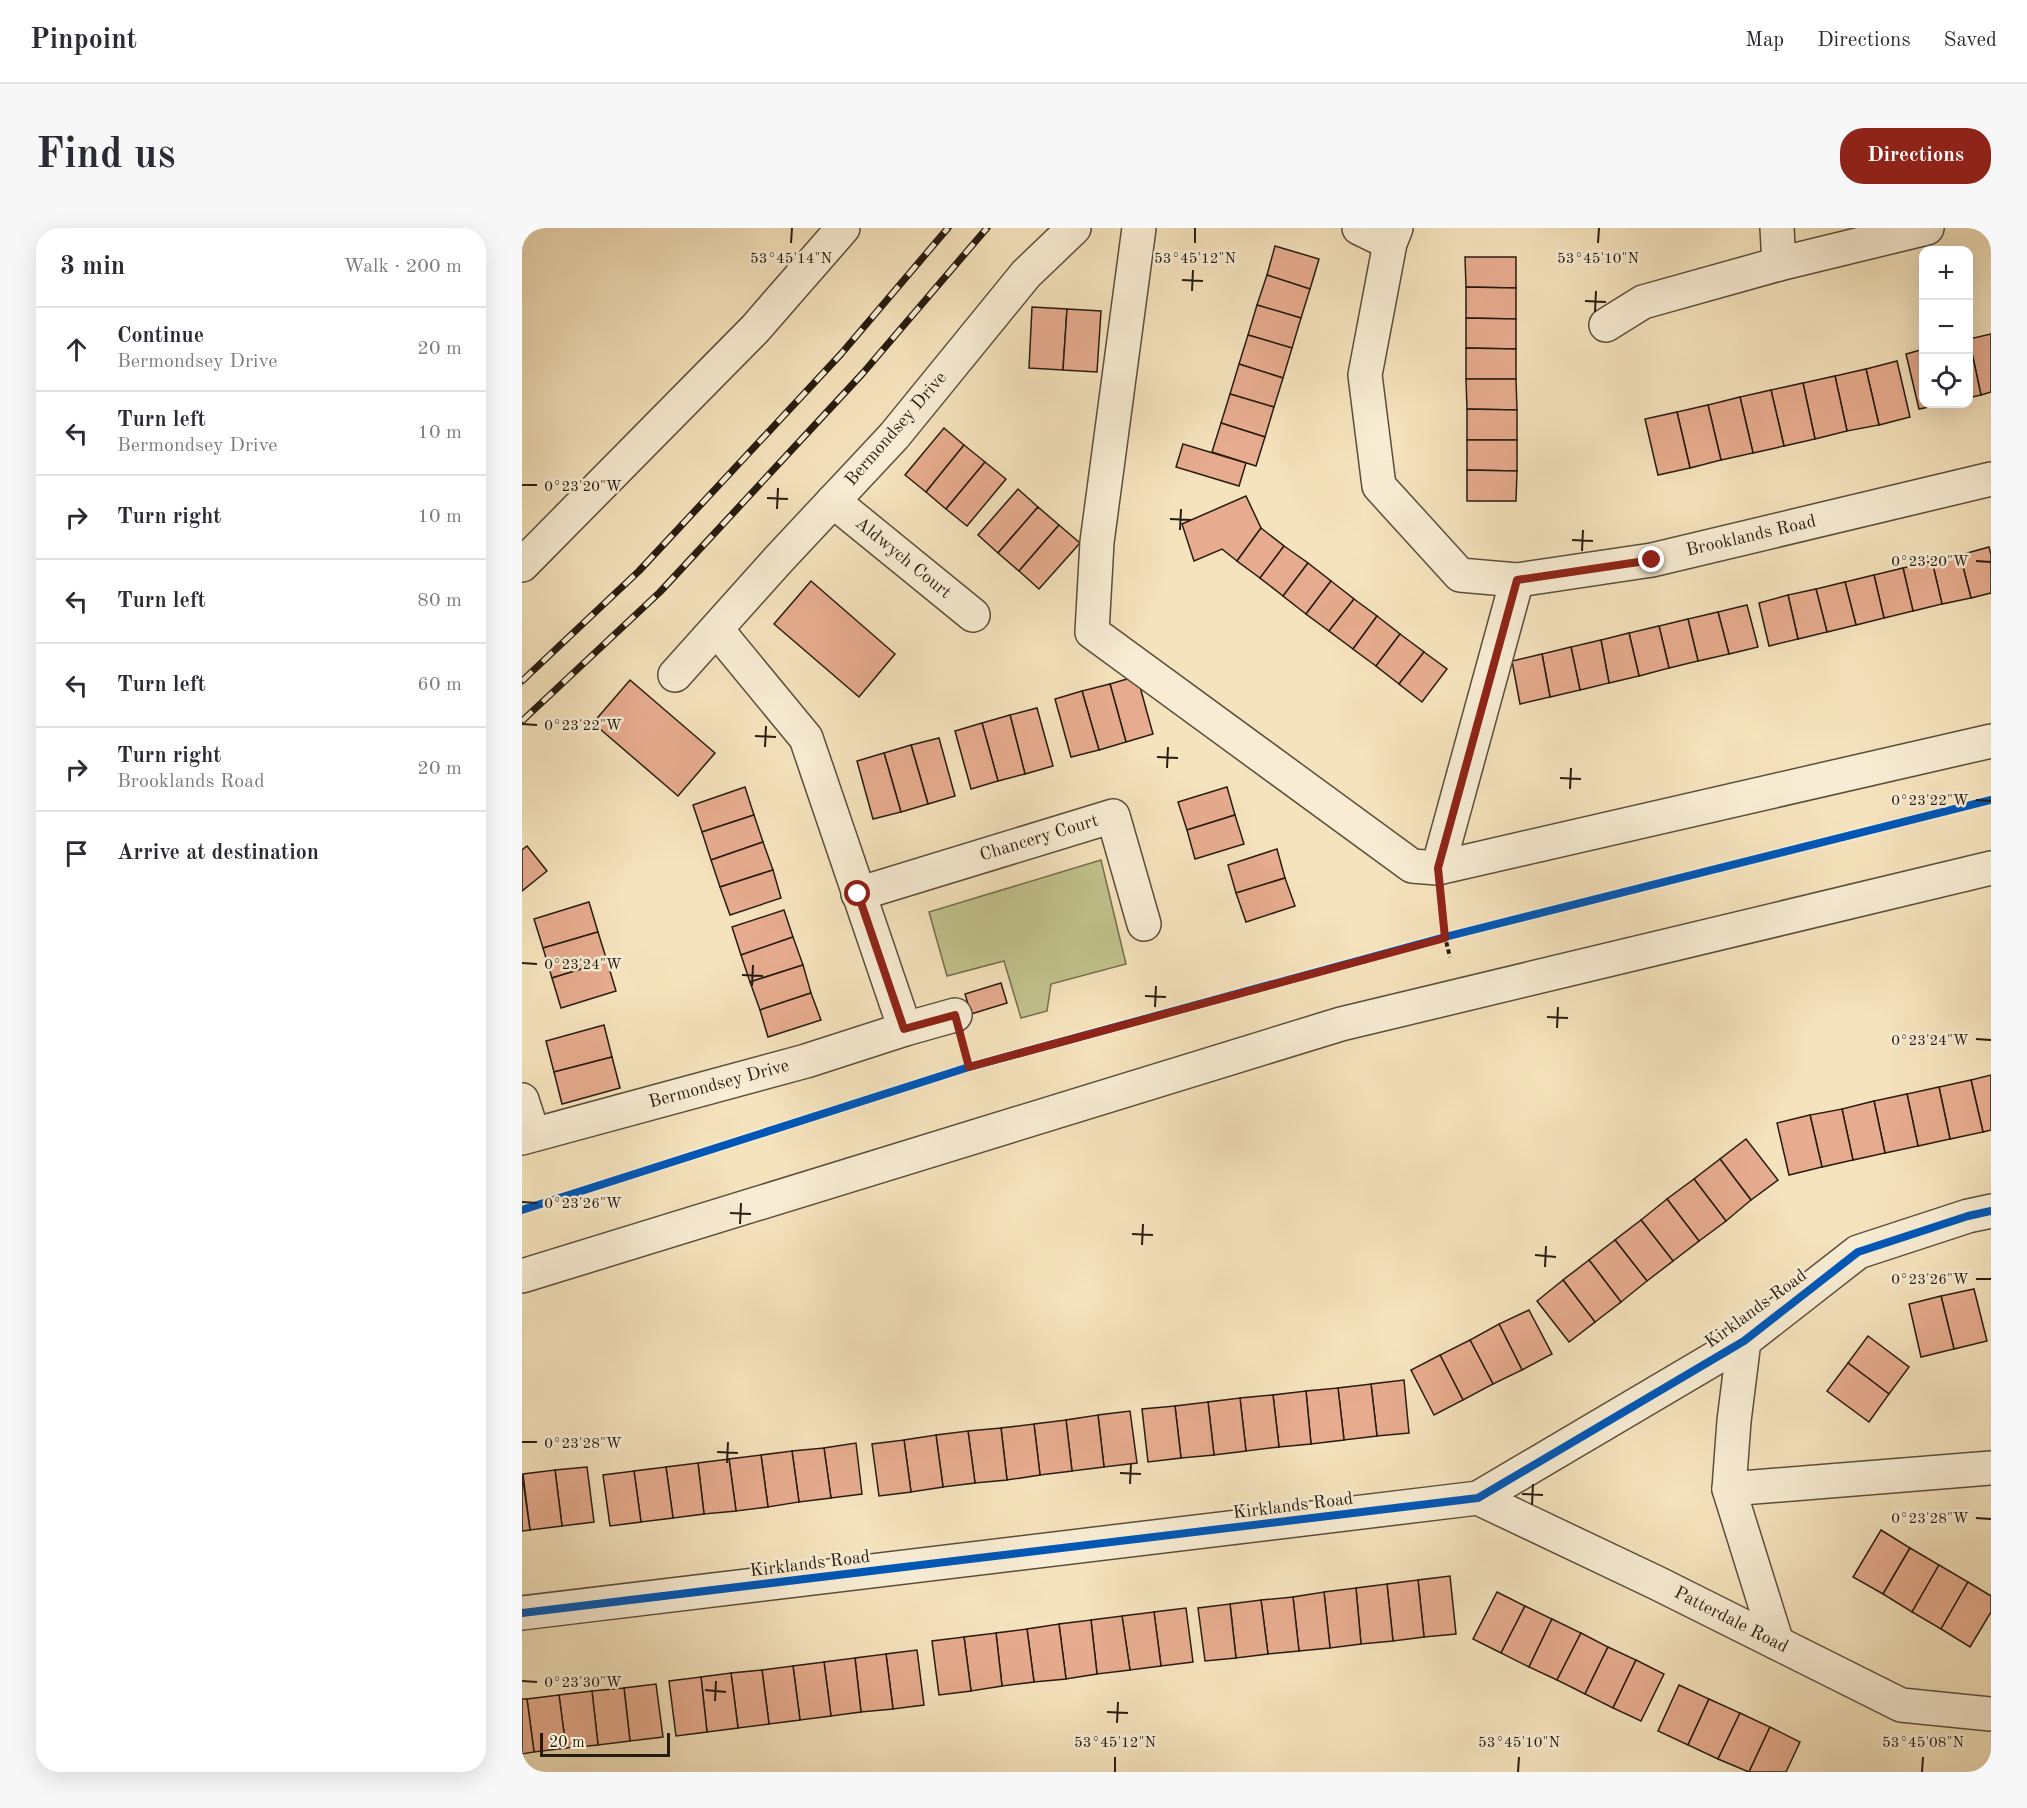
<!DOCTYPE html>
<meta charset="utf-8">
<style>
:root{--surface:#fff;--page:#f7f7f7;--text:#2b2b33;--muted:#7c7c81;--line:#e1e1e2;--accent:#8f2418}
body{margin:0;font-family:"Old Standard TT",serif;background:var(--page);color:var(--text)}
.controls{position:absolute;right:18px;top:18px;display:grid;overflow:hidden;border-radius:12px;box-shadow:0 6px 24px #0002}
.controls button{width:54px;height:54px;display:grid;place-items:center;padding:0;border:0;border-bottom:2px solid var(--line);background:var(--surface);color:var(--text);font:30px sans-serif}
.scale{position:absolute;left:18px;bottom:15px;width:130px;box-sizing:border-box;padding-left:6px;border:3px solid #281c10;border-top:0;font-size:16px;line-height:21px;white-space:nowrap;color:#281c10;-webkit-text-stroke:4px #f8edd4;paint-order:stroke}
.stop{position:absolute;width:18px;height:18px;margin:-14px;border:4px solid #8f2418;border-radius:50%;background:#fff}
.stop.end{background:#8f2418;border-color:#fff;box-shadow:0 2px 6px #0008}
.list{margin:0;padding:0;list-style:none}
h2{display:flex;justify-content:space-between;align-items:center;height:78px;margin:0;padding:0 24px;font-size:26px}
h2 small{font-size:20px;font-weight:400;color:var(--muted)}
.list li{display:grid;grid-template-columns:39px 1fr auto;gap:18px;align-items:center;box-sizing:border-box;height:84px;padding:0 24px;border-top:2px solid var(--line)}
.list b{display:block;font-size:22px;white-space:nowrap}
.list p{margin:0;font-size:20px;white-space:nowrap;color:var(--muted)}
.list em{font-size:20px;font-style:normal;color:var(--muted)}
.icon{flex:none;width:33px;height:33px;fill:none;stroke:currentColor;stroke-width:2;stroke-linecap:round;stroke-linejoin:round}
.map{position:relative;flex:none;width:1469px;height:1544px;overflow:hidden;border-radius:24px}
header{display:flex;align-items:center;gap:36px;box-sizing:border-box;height:84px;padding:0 30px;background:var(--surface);border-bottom:2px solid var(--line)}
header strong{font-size:28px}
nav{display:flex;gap:33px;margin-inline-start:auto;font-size:21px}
.intro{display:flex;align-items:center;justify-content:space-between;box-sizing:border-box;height:144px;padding:0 36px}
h1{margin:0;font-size:42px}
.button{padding:15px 27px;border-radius:24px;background:var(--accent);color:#fff;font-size:21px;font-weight:700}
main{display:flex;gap:36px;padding:0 36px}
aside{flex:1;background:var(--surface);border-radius:24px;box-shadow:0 6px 24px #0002}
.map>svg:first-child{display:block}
.green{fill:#c1c28d;stroke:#746f4e;stroke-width:1.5}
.building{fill:#e7ac8f;stroke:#281c10;stroke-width:1.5}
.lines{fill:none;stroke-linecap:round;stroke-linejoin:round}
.minor-casing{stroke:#5b4e3b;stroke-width:36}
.path{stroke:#281c10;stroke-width:4;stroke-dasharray:4.5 3;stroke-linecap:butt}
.minor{stroke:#f8edd4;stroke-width:33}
.rail-casing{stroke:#281c10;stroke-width:7}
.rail{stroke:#f8edd4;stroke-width:4.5;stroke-dasharray:14;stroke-linecap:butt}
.cycleway-casing{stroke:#f8edd4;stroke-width:11}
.cycleway{stroke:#0057b8;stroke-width:8}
.route{stroke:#8f2418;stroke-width:8}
.ticks{fill:none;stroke:#281c10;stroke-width:2}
.labels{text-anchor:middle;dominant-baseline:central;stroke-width:5;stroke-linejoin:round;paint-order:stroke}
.street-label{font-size:18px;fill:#281c10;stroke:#f8edd4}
.ticks-label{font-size:15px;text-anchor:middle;fill:#281c10;stroke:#f8edd4;stroke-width:5;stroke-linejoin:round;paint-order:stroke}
</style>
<header>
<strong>Pinpoint</strong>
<nav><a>Map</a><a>Directions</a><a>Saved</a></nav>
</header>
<div class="intro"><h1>Find us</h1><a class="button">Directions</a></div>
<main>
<aside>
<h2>3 min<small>Walk · 200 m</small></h2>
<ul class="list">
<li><svg class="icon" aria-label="ahead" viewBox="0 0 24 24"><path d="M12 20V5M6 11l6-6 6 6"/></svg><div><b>Continue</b><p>Bermondsey Drive</p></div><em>20 m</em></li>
<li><svg class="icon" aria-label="left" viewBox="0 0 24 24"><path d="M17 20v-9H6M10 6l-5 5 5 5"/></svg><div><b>Turn left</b><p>Bermondsey Drive</p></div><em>10 m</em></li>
<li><svg class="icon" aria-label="right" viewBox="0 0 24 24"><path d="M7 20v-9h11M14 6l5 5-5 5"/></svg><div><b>Turn right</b></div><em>10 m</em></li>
<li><svg class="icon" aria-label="left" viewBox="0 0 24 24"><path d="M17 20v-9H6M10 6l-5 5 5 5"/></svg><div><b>Turn left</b></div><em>80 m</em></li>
<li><svg class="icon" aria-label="left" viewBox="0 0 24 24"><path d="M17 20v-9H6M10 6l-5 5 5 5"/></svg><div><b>Turn left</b></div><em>60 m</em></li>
<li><svg class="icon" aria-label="right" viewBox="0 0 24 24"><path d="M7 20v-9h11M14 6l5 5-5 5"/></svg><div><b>Turn right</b><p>Brooklands Road</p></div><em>20 m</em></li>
<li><svg class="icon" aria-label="arrive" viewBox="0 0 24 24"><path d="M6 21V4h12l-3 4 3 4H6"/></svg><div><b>Arrive at destination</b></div></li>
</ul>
</aside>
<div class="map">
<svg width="1469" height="1544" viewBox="0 0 1469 1544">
<rect width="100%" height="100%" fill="#f5e3bd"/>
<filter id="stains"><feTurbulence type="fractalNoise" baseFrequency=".00333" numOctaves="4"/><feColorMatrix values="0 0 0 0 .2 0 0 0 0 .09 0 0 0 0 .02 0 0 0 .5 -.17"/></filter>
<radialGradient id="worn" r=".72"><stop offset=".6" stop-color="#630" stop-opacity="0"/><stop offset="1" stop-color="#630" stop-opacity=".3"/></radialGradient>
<polygon class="green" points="579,632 604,736 529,756 525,783 499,790 482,733 425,748 407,684"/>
<g class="building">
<polygon points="753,18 797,31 788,61 745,47"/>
<polygon points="943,29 994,29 994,60 944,59"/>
<polygon points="745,47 788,61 779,90 735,77"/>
<polygon points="944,59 994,60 994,91 944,90"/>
<polygon points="735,77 779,90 770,120 726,107"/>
<polygon points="510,79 545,81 541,142 507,140"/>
<polygon points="545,81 579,83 575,144 541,142"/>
<polygon points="944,90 994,91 994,121 944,120"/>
<polygon points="1469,106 1469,164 1459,167 1447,111"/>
<polygon points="726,107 770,120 761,150 717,136"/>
<polygon points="1447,111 1459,167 1446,170 1446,111"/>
<polygon points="944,120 994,121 994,151 944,151"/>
<polygon points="1402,121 1402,176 1421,176 1397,181 1384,126"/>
<polygon points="1375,133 1388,189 1357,197 1344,141"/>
<polygon points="717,136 761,150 752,179 708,166"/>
<polygon points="1344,141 1357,197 1325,203 1313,148"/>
<polygon points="1313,148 1325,203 1293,211 1281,155"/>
<polygon points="944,151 994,151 995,182 945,181"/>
<polygon points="1281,155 1293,211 1262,218 1249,162"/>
<polygon points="1249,162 1262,218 1231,225 1218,169"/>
<polygon points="708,166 752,179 743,209 699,195"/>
<polygon points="1218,169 1231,225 1199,232 1186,177"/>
<polygon points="1186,177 1199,232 1168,240 1155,184"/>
<polygon points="945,181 995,182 995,212 945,212"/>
<polygon points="1155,184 1168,240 1136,247 1123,191"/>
<polygon points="699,195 743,209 734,238 690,224"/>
<polygon points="422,200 442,217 404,264 383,247"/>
<polygon points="945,212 995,212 995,243 945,242"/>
<polygon points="661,216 724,235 717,258 654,239"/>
<polygon points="442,217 463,234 424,281 404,264"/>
<polygon points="463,234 484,251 445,298 424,281"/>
<polygon points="945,242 995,243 994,273 945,273"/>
<polygon points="496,261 516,279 476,325 456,307"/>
<polygon points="724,268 739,300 715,333 700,321 672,333 660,296"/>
<polygon points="516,279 537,297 497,343 476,325"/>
<polygon points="537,297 558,315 517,361 497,343"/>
<polygon points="739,300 762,318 738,350 715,333"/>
<polygon points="762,318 786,335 761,368 738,350"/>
<polygon points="1467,319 1469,327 1469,365 1449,370 1438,327"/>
<polygon points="1438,327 1449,370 1420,376 1410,333"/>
<polygon points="1410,333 1420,376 1391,383 1381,340"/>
<polygon points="786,335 809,353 784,386 761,368"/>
<polygon points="1381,340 1391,383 1362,390 1352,347"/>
<polygon points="1352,347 1362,390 1334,397 1323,354"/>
<polygon points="289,353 373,426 337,469 252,396"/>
<polygon points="809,353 832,371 807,403 784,386"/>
<polygon points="1323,354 1334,397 1305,404 1294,361"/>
<polygon points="1294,361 1305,404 1276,411 1266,367"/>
<polygon points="1266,367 1276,411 1247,418 1237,375"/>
<polygon points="832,371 855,388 831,421 807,403"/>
<polygon points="1225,377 1236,419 1207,426 1196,384"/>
<polygon points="1196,384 1207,426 1176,433 1166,391"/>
<polygon points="855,388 878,406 854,438 831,421"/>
<polygon points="1166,391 1176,433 1147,440 1137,398"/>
<polygon points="1137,398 1147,440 1117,448 1107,405"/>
<polygon points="1107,405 1117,448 1087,455 1079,412"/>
<polygon points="878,406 902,424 877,456 854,438"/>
<polygon points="1079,412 1087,455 1058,462 1049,419"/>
<polygon points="1049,419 1058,462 1028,469 1020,426"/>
<polygon points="902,424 925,441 900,474 877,456"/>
<polygon points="1020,426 1028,469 998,476 990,433"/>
<polygon points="615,448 631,506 604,514 588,456"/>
<polygon points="108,452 193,525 156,568 71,495"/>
<polygon points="588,456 604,514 577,522 560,463"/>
<polygon points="560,463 577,522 549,529 533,471"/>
<polygon points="515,480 531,538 503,546 488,487"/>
<polygon points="488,487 503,546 476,553 460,495"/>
<polygon points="460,495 476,553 449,561 433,503"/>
<polygon points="417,510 433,568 406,576 389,517"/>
<polygon points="389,517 406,576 379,584 362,525"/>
<polygon points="362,525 379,584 351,591 335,533"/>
<polygon points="223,559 232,587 180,604 171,577"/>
<polygon points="705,559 713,587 665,602 656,574"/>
<polygon points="232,587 241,614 189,632 180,604"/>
<polygon points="713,587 722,616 673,631 665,602"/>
<polygon points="241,614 251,642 198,659 189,632"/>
<polygon points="5,618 25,643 0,663 0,622"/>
<polygon points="755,621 763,650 714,665 706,637"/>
<polygon points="251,642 259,670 208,687 198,659"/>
<polygon points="763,650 773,678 724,694 714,665"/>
<polygon points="67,674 76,704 21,720 12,691"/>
<polygon points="262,682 271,709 219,727 210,699"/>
<polygon points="76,704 85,733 30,750 21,720"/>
<polygon points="271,709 281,737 228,754 219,727"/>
<polygon points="85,733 94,763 39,780 30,750"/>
<polygon points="281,737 289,765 238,782 228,754"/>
<polygon points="479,755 485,775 449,786 443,766"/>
<polygon points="289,765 299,792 246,809 238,782"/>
<polygon points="82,797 90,829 32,844 24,813"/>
<polygon points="90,829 98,860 40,876 32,844"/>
<polygon points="1469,847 1469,902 1461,904 1449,852"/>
<polygon points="1449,852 1461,904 1428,911 1417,859"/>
<polygon points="1417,859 1428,911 1396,918 1385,866"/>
<polygon points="1385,866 1396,918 1363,925 1352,873"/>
<polygon points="1352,873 1363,925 1331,932 1320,881"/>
<polygon points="1320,881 1331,932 1300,939 1288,887"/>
<polygon points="1288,887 1300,939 1267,947 1255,895"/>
<polygon points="1224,911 1256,952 1229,972 1198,931"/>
<polygon points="1198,931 1229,972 1204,993 1172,951"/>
<polygon points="1172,951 1204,993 1177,1013 1145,971"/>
<polygon points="1145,971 1177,1013 1151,1033 1119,992"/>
<polygon points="1119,992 1151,1033 1125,1053 1093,1012"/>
<polygon points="1093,1012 1125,1053 1099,1074 1067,1032"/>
<polygon points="1067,1032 1099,1074 1073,1094 1041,1052"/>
<polygon points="1041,1052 1073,1094 1047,1114 1015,1073"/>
<polygon points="1452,1061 1465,1113 1432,1121 1419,1068"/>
<polygon points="1419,1068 1432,1121 1399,1129 1387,1076"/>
<polygon points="1007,1082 1030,1126 1000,1142 977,1096"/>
<polygon points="977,1096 1000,1142 971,1156 948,1112"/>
<polygon points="1346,1108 1387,1139 1367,1166 1326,1135"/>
<polygon points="948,1112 971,1156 941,1172 918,1127"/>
<polygon points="918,1127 941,1172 912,1187 889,1142"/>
<polygon points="1326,1135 1367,1166 1347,1194 1305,1163"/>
<polygon points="882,1152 887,1205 855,1208 849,1156"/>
<polygon points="849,1156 855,1208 822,1212 816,1160"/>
<polygon points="816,1160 822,1212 789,1216 784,1163"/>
<polygon points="784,1163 789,1216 757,1219 751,1167"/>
<polygon points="751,1167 757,1219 724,1223 718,1170"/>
<polygon points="718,1170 724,1223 692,1227 686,1174"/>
<polygon points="686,1174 692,1227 659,1230 653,1178"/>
<polygon points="653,1178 659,1230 626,1234 620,1181"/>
<polygon points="608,1183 615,1235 582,1239 576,1187"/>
<polygon points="576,1187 582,1239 550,1243 544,1192"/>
<polygon points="544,1192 550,1243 518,1247 512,1196"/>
<polygon points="512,1196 518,1247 485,1252 479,1200"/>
<polygon points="479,1200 485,1252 453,1255 446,1203"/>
<polygon points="446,1203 453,1255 421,1259 414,1207"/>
<polygon points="414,1207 421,1259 389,1264 382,1212"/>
<polygon points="382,1212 389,1264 357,1268 350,1216"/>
<polygon points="334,1215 340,1266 309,1270 302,1220"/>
<polygon points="302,1220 309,1270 277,1274 270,1223"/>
<polygon points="270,1223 277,1274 246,1279 239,1227"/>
<polygon points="239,1227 246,1279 214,1283 207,1231"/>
<polygon points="207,1231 214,1283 182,1286 176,1235"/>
<polygon points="176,1235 182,1286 151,1290 144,1239"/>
<polygon points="65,1239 72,1294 40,1298 33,1242"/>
<polygon points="144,1239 151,1290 119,1294 112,1243"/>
<polygon points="33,1242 40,1298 8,1302 1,1246"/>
<polygon points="112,1243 119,1294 88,1298 81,1247"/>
<polygon points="0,1246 8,1302 0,1303"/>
<polygon points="1359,1302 1388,1320 1361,1366 1331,1349"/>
<polygon points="1388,1320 1417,1337 1390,1384 1361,1366"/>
<polygon points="1417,1337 1446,1354 1419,1401 1390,1384"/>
<polygon points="928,1348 934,1406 902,1409 896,1352"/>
<polygon points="896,1352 902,1409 871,1413 865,1356"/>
<polygon points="1446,1354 1469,1368 1469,1384 1448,1419 1419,1401"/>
<polygon points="865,1356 871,1413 839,1416 834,1360"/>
<polygon points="834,1360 839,1416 808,1420 802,1364"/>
<polygon points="802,1364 808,1420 777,1423 771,1369"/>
<polygon points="975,1364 1003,1378 979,1425 951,1411"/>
<polygon points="771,1369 777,1423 746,1426 739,1372"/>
<polygon points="739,1372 746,1426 714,1430 708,1376"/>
<polygon points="708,1376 714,1430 683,1433 676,1380"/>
<polygon points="1003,1378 1030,1391 1007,1439 979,1425"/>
<polygon points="664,1380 671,1434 639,1438 632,1384"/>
<polygon points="632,1384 639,1438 608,1442 600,1388"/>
<polygon points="600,1388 608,1442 575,1446 569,1392"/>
<polygon points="1030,1391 1059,1405 1035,1452 1007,1439"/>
<polygon points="569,1392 575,1446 544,1451 537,1396"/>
<polygon points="537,1396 544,1451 512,1454 505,1401"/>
<polygon points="505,1401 512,1454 480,1458 474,1405"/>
<polygon points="474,1405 480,1458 449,1463 442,1409"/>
<polygon points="1059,1405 1086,1419 1063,1466 1035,1452"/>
<polygon points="442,1409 449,1463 417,1467 410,1413"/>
<polygon points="1086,1419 1114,1432 1091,1480 1063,1466"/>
<polygon points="395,1422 402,1477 371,1481 364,1426"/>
<polygon points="364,1426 371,1481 339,1484 333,1430"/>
<polygon points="333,1430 339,1484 309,1488 302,1434"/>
<polygon points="1114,1432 1142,1446 1119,1493 1091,1480"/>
<polygon points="302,1434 309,1488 278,1492 271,1438"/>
<polygon points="271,1438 278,1492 247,1496 240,1442"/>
<polygon points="240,1442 247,1496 216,1500 209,1445"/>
<polygon points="209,1445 216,1500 185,1504 179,1449"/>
<polygon points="179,1449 185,1504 154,1508 147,1453"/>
<polygon points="134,1456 141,1509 108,1513 102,1460"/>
<polygon points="1157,1457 1187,1471 1166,1517 1136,1503"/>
<polygon points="102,1460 108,1513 76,1517 70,1463"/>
<polygon points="70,1463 76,1517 44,1520 37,1467"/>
<polygon points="37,1467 44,1520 12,1524 5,1471"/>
<polygon points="0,1471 5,1471 12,1524 0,1526"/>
<polygon points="1187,1471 1218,1485 1196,1531 1166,1517"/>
<polygon points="1218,1485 1248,1499 1227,1544 1196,1531"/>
<polygon points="1248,1499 1278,1514 1264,1544 1227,1544"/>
</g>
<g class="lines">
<g class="minor-casing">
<g id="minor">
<polyline points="617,0 575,314 570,404 890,638 916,640 1469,513"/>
<polyline points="837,0 868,15"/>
<polyline points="874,0 868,15 843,147 857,258 938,347 995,352 1130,332 1469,251"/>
<polyline points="1255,0 1257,36"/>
<polyline points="1084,97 1121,74 1257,36 1405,0"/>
<polyline points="311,273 451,387"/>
<polyline points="0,337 233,101 321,0"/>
<polyline points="195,402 284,510 383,801"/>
<polyline points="153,447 256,332 372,208 504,46 552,0"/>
<polyline points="916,640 995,352"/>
<polyline points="336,666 591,588 622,696"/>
<polyline points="0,872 11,906"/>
<polyline points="0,910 284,833 383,801 433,787"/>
<polyline points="0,1048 819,796 1469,640"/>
<polyline points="1222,1113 1212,1193 1207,1261 1255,1415"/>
<polyline points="1207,1261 1469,1240"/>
<polyline points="956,1270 1135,1355 1379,1477 1469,1486"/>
<polyline points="0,1385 956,1270 1222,1113 1336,1024 1446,988 1469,983"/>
</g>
</g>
<polyline class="path" points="919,677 923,709 928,729"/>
<use href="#minor" class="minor"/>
<g class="rail-casing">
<g id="rail">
<polyline points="0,453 117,343 319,126 426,0"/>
<polyline points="0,493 138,364 341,145 465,0"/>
</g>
</g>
<use href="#rail" class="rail"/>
<g class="cycleway-casing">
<g id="cycleway">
<polyline points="0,982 447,839 923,709 1469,572"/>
<polyline points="0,1385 956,1270 1222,1113 1336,1024 1446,988 1469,983"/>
</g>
</g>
<use href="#cycleway" class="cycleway"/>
</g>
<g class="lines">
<polyline class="route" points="336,666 382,801 433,787 447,839 923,710 916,640 995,352 1130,332"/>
</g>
<path class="ticks" d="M269,15L270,0M673,15V0M1076,15L1077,0M660,52L681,53M670,63L671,42M1063,73L1084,74M1073,84L1074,63M0,257H15M245,270L266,271M255,281L256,260M648,291L669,292M658,302L659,281M1050,312L1071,313M1060,323L1061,302M1454,333L1469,334M0,496L15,497M233,508L254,509M243,519L244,498M635,529L656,530M645,540L646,519M1038,550L1059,551M1048,561L1049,540M1454,572L1469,573M0,735L15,736M220,747L241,748M230,758L231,737M623,768L644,769M633,779L634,758M1025,789L1046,790M1035,800L1036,779M1454,811L1469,812M0,974L15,975M208,985L229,986M218,996L219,975M610,1006L631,1007M620,1017L621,996M1013,1027L1034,1029M1023,1039L1024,1018M1454,1051H1469M0,1214H15M195,1224L216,1225M205,1235L206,1214M598,1245L619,1246M608,1256L609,1235M1000,1266L1021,1267M1010,1277L1011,1256M1454,1290L1469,1291M0,1453L15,1454M183,1462L204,1464M193,1473L194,1453M585,1484L606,1485M595,1495L596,1474M593,1544V1529M996,1544L997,1529M1400,1544L1401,1529"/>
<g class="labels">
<g class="street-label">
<text transform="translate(374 201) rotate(-49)">Bermondsey Drive</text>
<text transform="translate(1229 308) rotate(-13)">Brooklands Road</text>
<text transform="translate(381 330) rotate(39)">Aldwych Court</text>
<text transform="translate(517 610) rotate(-17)">Chancery Court</text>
<text transform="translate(197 856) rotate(-15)">Bermondsey Drive</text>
<text transform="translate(1234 1081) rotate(-36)">Kirklands Road</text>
<text transform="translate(771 1278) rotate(-7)">Kirklands Road</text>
<text transform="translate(288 1336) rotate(-7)">Kirklands Road</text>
<text transform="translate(1209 1392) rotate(27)">Patterdale Road</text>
</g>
</g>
<g class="ticks-label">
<text x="269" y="35">53°45'14"N</text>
<text x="673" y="35">53°45'12"N</text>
<text x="1076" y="35">53°45'10"N</text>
<text x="61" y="263">0°23'20"W</text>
<text x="1408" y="338">0°23'20"W</text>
<text x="61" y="502">0°23'22"W</text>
<text x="1408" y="577">0°23'22"W</text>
<text x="61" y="741">0°23'24"W</text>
<text x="1408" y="817">0°23'24"W</text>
<text x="61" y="980">0°23'26"W</text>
<text x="1408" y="1056">0°23'26"W</text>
<text x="61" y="1220">0°23'28"W</text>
<text x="1408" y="1295">0°23'28"W</text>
<text x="61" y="1459">0°23'30"W</text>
<text x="593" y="1519">53°45'12"N</text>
<text x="997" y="1519">53°45'10"N</text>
<text x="1401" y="1519">53°45'08"N</text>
</g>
<rect width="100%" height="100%" filter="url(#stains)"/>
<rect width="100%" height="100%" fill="url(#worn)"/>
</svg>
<div class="controls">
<button>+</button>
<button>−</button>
<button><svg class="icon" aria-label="locate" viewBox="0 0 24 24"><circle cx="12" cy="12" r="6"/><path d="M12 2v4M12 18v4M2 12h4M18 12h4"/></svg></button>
</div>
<div class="scale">20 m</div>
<div class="stop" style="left:336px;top:666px"></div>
<div class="stop end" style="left:1130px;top:332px"></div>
</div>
</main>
